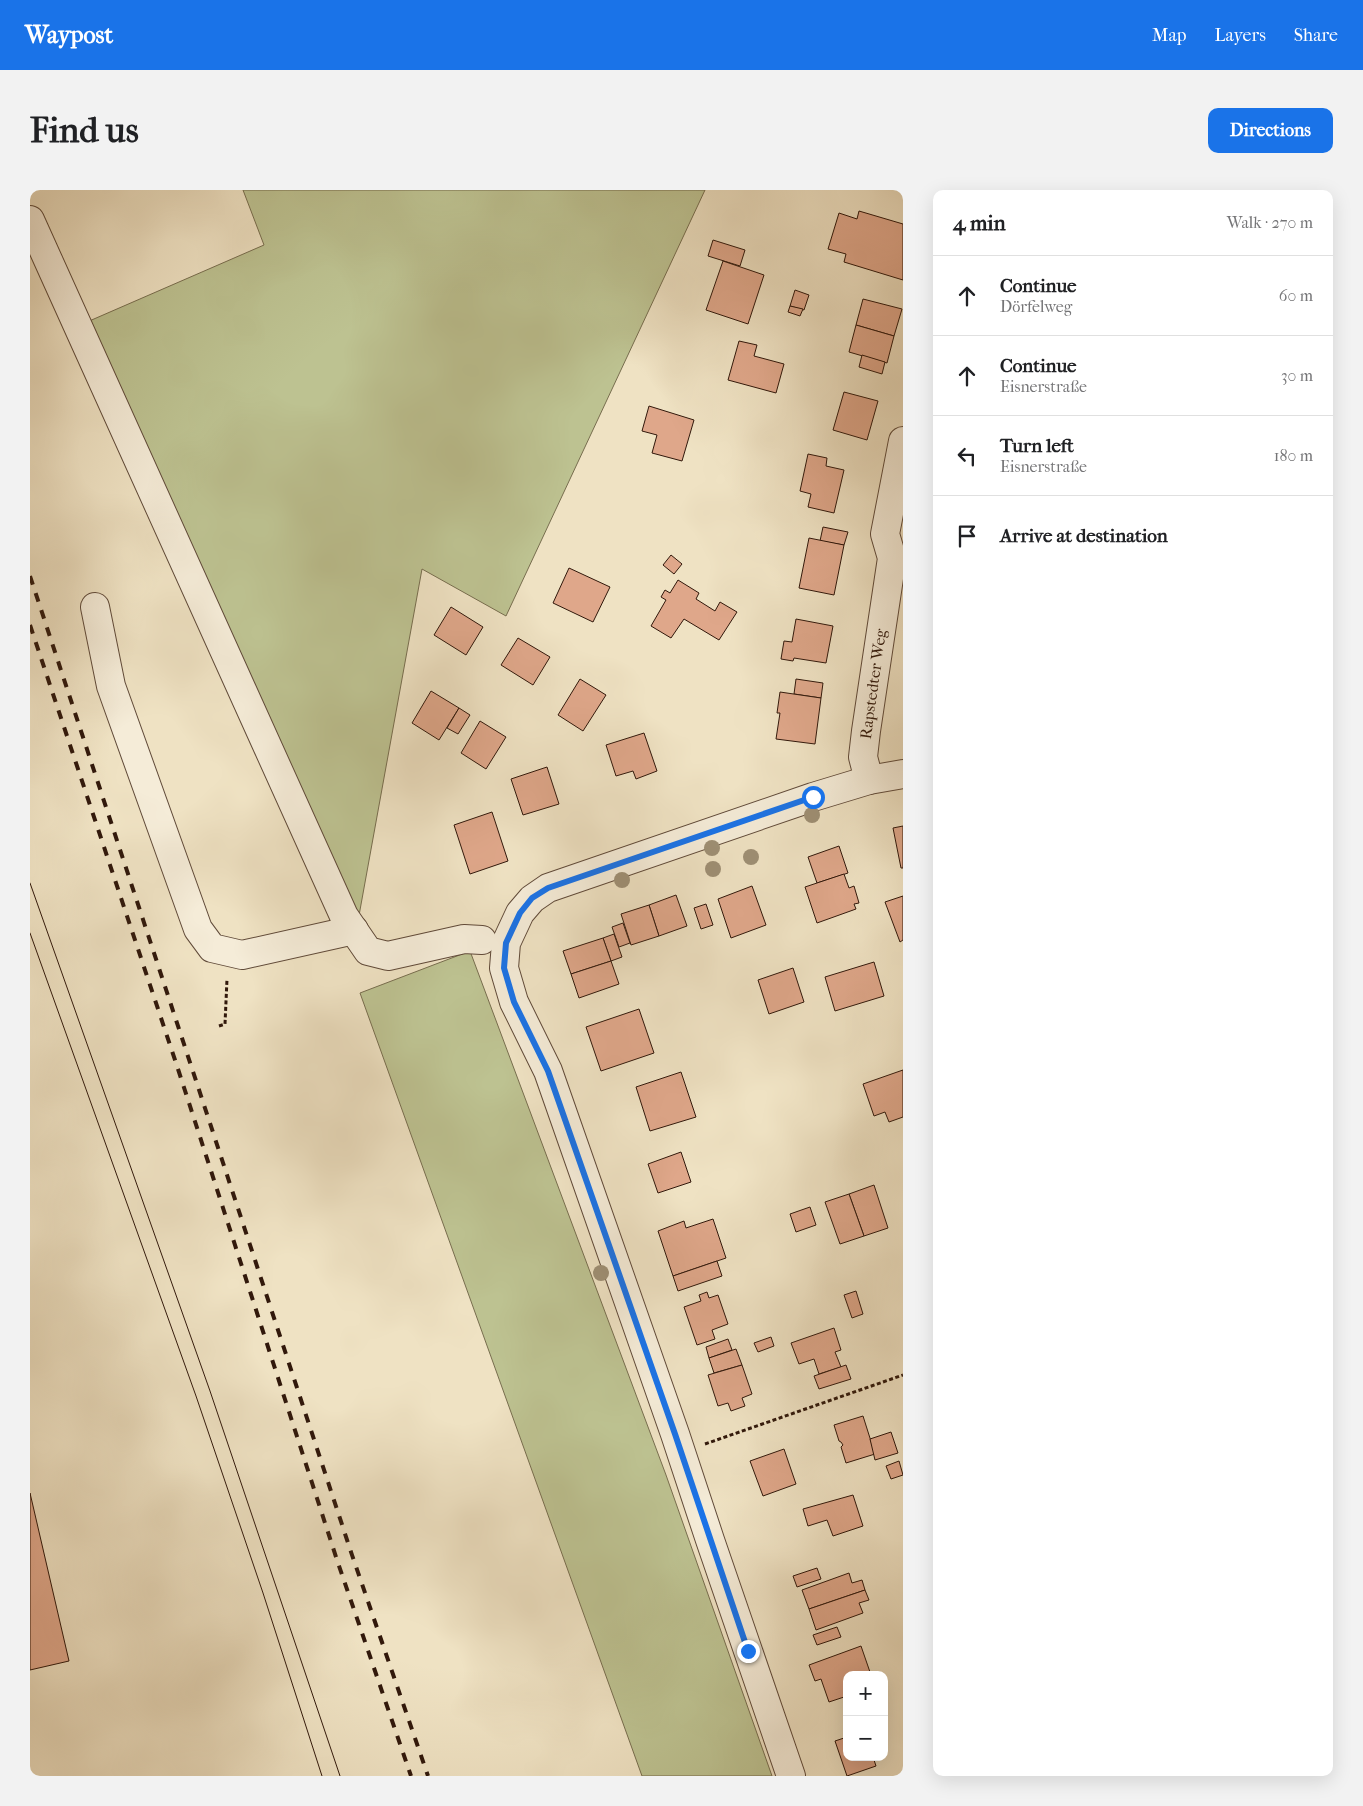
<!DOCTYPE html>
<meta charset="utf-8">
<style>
:root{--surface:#fff;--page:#f2f2f2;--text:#202124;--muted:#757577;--line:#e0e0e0;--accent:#1a73e8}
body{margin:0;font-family:"IM FELL French Canon",serif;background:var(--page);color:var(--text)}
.controls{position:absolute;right:15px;bottom:15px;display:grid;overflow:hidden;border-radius:10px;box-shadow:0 5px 20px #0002}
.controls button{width:45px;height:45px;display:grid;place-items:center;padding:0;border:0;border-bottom:1px solid var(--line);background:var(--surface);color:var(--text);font:25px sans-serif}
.stop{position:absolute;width:15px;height:15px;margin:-11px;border:4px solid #1a73e8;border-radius:50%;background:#fff}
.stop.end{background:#1a73e8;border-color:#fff;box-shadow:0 1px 5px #0008}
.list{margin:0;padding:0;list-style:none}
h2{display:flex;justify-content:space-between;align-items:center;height:65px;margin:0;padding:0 20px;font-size:21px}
h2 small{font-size:16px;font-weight:400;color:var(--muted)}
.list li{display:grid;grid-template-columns:32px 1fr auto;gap:15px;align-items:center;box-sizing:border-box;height:80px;padding:0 20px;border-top:1px solid var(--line)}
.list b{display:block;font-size:19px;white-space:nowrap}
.list p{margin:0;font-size:16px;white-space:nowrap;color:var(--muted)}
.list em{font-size:16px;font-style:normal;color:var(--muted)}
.icon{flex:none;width:28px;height:28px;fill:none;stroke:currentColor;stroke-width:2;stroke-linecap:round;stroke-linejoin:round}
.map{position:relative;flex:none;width:873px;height:1586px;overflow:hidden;border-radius:10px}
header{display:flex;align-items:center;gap:30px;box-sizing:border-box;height:70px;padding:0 25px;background:var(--accent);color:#fff}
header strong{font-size:24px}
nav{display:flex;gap:28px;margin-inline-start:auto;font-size:18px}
.intro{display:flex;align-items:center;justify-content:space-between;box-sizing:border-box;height:120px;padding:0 30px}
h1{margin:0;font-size:35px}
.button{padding:12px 22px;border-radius:10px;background:var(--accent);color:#fff;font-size:18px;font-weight:700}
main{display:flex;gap:30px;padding:0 30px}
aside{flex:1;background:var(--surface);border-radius:10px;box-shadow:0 5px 20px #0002}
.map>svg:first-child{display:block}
.green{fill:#bdc291;stroke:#776d4e}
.building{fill:#dfa78a;stroke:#31180b}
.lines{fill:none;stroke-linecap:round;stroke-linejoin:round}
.minor-casing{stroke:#604a39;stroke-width:30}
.path{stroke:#31180b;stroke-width:3;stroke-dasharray:4 2.5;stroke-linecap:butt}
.minor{stroke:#f5ecd8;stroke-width:28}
.tram{stroke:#31180b;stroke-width:1}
.rail{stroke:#31180b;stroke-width:4;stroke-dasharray:9 9;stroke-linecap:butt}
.tree{fill:#9e8f74}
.route{stroke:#1a73e8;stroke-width:6}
.labels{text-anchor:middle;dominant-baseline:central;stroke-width:4;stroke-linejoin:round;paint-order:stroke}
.street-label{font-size:16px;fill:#31180b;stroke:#f5ecd8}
</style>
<header>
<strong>Waypost</strong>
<nav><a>Map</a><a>Layers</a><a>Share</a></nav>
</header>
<div class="intro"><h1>Find us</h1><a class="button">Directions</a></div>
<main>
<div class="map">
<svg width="873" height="1586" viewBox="0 0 873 1586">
<rect width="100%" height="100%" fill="#efe2c3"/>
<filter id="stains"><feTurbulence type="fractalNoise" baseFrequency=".004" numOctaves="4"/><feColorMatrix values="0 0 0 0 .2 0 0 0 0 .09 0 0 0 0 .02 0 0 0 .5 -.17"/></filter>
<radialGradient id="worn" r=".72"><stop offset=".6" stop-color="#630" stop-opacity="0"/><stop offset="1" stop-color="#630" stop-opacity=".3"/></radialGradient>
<g class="green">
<polygon points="213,0 675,0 476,426 392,379 328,731 57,132 234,55"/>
<polygon points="440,761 636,1285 742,1586 612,1586 330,803"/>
</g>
<g class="building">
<polygon points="829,21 873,34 873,90 814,72 816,64 798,59 809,23 827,29"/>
<polygon points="683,50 715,60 710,76 678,66"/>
<polygon points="693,71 734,85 718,134 676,120"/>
<polygon points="765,100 779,105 774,120 760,116"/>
<polygon points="833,109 872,119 864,146 826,135"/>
<polygon points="760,116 773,119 770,126 758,122"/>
<polygon points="826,135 864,146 857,173 819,162"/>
<polygon points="709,151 727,155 724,166 754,174 746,203 698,190"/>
<polygon points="832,165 855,172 852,184 829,177"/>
<polygon points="814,202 848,211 837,250 803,240"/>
<polygon points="619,216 664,230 652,271 622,263 627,245 612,241"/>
<polygon points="778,264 797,268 796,276 814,280 804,323 778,317 781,304 770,301"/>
<polygon points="793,337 818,342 814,355 790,351"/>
<polygon points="779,348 814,355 804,405 769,398"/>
<polygon points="641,365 652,374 644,384 633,375"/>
<polygon points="539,378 580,397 563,432 523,413"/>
<polygon points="648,390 669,403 666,409 685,421 690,412 707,422 689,450 654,429 641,448 621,436 636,410 631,407 635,400 640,403"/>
<polygon points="421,417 453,437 436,465 404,445"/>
<polygon points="766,429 803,436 796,473 764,468 763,471 751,469 754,451 762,452"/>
<polygon points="488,448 520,467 503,495 471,475"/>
<polygon points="550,489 576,505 553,541 528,525"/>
<polygon points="766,489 793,493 791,508 764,504"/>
<polygon points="401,501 429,518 409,550 382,533"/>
<polygon points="750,502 791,508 785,554 746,549 750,523 747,523"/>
<polygon points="429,518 440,525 428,544 417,538"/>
<polygon points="450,531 476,547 456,579 431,563"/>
<polygon points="614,543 627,581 606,589 603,581 586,586 576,555"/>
<polygon points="517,577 529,614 493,625 481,589"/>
<polygon points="462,622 478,671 440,684 424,635"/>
<polygon points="873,636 873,678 871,678 863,638"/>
<polygon points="809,656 818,683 787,693 778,667"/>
<polygon points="814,684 819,698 824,696 829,713 824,714 826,719 787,733 775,697"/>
<polygon points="722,696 736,735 701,748 688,709"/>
<polygon points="646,705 657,736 629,746 619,715"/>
<polygon points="873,706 873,750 870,752 855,712"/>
<polygon points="676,714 683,735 671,739 664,718"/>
<polygon points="619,715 629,746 601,755 591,724"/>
<polygon points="593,733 600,753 589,757 582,737"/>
<polygon points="584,744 592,767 581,771 573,748"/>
<polygon points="573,748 581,771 541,784 533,761"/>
<polygon points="581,771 589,794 549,808 541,784"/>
<polygon points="844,772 854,806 805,821 795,787"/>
<polygon points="763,778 774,812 739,824 728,790"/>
<polygon points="609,819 624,863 571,881 556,837"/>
<polygon points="873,880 873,927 859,932 855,922 844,926 833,894"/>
<polygon points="651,882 666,927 620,941 606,897"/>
<polygon points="651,962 661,992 628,1003 618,974"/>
<polygon points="844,995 858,1038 834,1046 819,1004"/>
<polygon points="819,1004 834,1046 810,1054 795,1012"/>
<polygon points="780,1017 786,1035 766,1042 760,1024"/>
<polygon points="683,1029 696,1068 643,1086 628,1041 654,1031 656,1038"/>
<polygon points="687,1071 692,1086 648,1101 643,1086"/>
<polygon points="826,1101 833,1124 822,1128 814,1105"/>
<polygon points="677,1102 679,1108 688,1105 698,1134 682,1140 685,1149 667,1155 654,1117 671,1111 669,1105"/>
<polygon points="804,1138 811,1160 805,1162 811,1177 789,1184 784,1169 769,1174 761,1153"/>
<polygon points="741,1147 744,1156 728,1162 724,1153"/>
<polygon points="698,1149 702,1160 679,1168 676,1157"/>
<polygon points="706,1159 712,1175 684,1183 679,1168"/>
<polygon points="712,1175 722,1204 712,1208 715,1216 701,1221 698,1213 688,1216 678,1185"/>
<polygon points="816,1175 821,1189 789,1199 784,1186"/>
<polygon points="833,1226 845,1264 816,1273 811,1257 813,1255 811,1252 809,1251 804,1235"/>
<polygon points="861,1242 868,1263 845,1270 840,1249"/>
<polygon points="754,1259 766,1294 733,1306 720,1271"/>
<polygon points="869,1271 873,1285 861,1289 856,1276"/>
<polygon points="0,1303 39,1471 0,1480"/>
<polygon points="823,1305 833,1336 803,1346 797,1330 778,1336 773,1319"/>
<polygon points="787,1378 791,1389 767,1397 763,1386"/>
<polygon points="819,1383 822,1393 832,1390 835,1400 779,1419 772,1400"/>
<polygon points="835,1400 839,1410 829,1413 833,1423 786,1440 779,1419"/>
<polygon points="807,1437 811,1447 787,1455 783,1445"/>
<polygon points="831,1456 841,1485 817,1485 817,1506 799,1512 791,1489 785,1491 779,1475"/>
<polygon points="817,1547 817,1567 843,1567 846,1576 817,1586 805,1551"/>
</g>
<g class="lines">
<g class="minor-casing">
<g id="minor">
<polyline points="0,30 314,726 338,761 358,766 434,749 452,750"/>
<polyline points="65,417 81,496 168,739 182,758 212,765 324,740"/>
<polyline points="839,590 833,567 836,541 862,368 855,344 873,251"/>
<polyline points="761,1586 680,1350 645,1244 518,881 484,812 474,778 476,753 490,723 502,709 518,698 783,607 839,590 873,584"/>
</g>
</g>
<g class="path">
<polyline points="189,836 195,834 197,789"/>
<polyline points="675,1254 873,1185"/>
</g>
<use href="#minor" class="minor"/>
<g class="tram">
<polyline points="0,693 180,1201 310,1586"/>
<polyline points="0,743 166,1206 233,1403 292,1586"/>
</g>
<g class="rail">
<polyline points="0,386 322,1365 398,1586"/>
<polyline points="0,435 148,879 307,1370 381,1586"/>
</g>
</g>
<g class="tree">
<circle cx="782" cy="625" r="8"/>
<circle cx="682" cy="658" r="8"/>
<circle cx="721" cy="667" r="8"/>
<circle cx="683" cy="679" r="8"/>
<circle cx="592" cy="690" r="8"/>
<circle cx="571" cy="1083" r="8"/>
</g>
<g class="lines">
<polyline class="route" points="718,1461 645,1244 518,881 484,812 474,778 476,753 490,723 502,708 518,698 783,607"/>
</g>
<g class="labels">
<g class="street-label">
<text transform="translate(843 494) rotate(-82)">Rapstedter Weg</text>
</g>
</g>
<rect width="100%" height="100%" filter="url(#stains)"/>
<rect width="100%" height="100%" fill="url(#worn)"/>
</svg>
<div class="controls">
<button>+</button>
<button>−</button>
</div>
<div class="stop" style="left:783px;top:607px"></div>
<div class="stop end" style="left:718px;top:1461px"></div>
</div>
<aside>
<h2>4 min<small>Walk · 270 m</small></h2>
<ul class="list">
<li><svg class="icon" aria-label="ahead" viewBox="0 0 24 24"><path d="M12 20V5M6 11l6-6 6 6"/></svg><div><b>Continue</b><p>Dörfelweg</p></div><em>60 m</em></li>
<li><svg class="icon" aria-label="ahead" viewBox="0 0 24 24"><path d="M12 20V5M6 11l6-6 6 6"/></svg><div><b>Continue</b><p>Eisnerstraße</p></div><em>30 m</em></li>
<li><svg class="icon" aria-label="left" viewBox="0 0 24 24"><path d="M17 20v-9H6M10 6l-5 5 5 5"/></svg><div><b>Turn left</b><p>Eisnerstraße</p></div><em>180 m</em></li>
<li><svg class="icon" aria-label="arrive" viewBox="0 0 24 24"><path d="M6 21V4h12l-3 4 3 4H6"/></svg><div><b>Arrive at destination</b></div></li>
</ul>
</aside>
</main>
